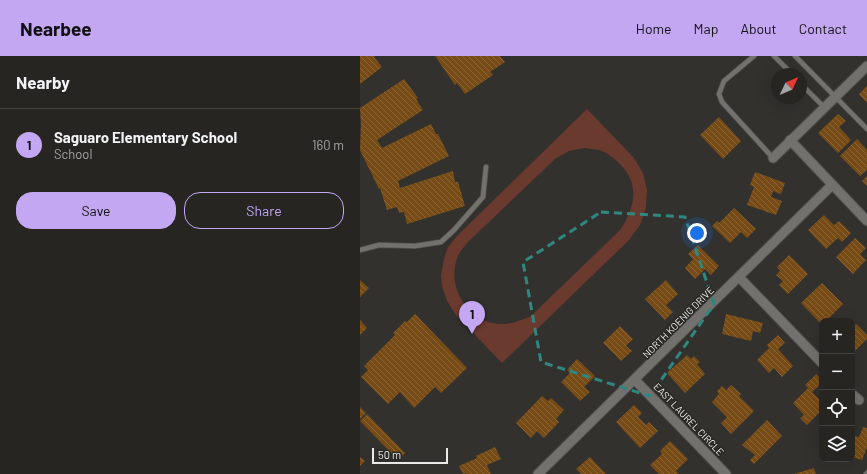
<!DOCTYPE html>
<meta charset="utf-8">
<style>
:root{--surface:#262522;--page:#2e2d2a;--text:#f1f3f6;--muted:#a4a5a5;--line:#424240;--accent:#c3a7f2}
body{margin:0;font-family:Barlow,sans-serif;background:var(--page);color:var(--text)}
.controls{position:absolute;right:12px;bottom:12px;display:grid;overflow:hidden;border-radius:8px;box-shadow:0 4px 16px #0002}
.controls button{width:36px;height:36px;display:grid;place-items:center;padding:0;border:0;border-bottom:1px solid var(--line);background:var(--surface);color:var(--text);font:20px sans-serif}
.compass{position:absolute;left:411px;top:12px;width:36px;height:36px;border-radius:50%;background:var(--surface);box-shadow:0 4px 16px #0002;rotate:46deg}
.scale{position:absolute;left:12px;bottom:10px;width:76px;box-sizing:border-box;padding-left:4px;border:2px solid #ebeae8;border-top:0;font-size:11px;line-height:14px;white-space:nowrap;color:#ebeae8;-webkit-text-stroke:3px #282824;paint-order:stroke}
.you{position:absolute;left:337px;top:177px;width:14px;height:14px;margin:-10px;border:3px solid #fff;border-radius:50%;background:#1a73e8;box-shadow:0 0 0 6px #1a73e833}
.badge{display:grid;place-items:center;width:26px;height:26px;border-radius:50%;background:var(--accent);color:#111;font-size:13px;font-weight:700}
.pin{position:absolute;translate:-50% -33px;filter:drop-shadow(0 1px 2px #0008)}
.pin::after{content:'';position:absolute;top:21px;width:14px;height:12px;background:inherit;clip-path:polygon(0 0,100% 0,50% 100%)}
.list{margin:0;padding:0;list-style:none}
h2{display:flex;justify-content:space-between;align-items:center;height:52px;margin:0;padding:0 16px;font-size:17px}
h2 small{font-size:13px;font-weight:400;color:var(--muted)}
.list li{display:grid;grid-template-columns:26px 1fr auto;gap:12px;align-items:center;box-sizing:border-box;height:72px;padding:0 16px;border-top:1px solid var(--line)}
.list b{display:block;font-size:15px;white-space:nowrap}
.list p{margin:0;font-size:13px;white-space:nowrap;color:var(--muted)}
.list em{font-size:13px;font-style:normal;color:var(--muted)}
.actions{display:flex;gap:8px;padding:12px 16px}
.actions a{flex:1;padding:9px 0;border:1px solid var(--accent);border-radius:16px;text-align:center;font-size:14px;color:var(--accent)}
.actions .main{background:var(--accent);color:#111}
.icon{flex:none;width:22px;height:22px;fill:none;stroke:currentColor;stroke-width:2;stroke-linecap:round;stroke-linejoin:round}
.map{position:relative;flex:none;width:507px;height:418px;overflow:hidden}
header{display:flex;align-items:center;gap:24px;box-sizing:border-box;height:56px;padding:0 20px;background:var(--accent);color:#111}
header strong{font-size:19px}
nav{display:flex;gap:22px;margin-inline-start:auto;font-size:14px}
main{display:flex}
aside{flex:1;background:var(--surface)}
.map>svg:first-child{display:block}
.garden{fill:#6a3a2e;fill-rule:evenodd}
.building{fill:url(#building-back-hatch)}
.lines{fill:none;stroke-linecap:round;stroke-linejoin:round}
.service-casing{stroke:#504f4d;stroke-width:6}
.minor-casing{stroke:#504f4d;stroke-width:11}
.service{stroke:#72716d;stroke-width:4.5}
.minor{stroke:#72716d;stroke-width:9}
.marked{fill:none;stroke:#308780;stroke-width:3;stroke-dasharray:8 5;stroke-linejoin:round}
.labels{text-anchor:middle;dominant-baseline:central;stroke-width:3;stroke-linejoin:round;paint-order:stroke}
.street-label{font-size:10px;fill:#ebeae8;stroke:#282824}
</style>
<header>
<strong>Nearbee</strong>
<nav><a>Home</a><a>Map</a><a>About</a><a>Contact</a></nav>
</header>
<main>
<aside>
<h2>Nearby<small></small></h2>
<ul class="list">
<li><span class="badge">1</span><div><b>Saguaro Elementary School</b><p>School</p></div><em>160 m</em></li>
</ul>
<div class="actions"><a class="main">Save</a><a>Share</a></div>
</aside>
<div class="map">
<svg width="507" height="418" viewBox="0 0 507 418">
<defs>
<pattern id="building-back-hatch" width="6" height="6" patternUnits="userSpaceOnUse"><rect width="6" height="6" fill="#774b15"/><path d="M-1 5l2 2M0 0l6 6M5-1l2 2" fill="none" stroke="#8a6537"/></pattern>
</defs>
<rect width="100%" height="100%" fill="#32312e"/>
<path class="garden" d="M227,53L274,102L283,117L287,134L286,152L280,169L269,184L142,307L96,259L87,245L82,230L81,219L84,203L88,191L98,179ZM224,92C229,93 234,93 239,94C248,97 254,102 260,108C280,128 275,151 261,173L171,260C162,264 153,268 142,268C108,268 85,230 98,200C100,195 104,191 107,187L195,103L209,95Z"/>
<g class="building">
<polygon points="0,0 15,0 14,1 22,11 0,28"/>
<polygon points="75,0 140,0 145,6 130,16 133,19 105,38 97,27 95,29"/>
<polygon points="44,23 58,42 56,43 63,54 17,84 22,92 71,68 76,78 78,78 89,100 38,125 40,132 93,115 95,126 98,126 105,150 47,168 44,156 39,157 37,151 27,154 20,132 19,133 0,94 1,68 0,52"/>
<polygon points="507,30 507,47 499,38"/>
<polygon points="478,58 486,65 479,71 491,84 478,97 458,77"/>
<polygon points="359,61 381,85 363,103 340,79"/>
<polygon points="497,83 507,94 507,114 500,120 480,100"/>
<polygon points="395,116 425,127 421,138 413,135 411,141 422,145 416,159 387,149 394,131 390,129"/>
<polygon points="507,120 507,130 502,125"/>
<polygon points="374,152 396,173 387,182 381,176 370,187 352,170 357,165 359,167"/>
<polygon points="464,159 474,169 479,165 491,177 482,186 478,182 466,193 448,174"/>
<polygon points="495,182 506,192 500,198 506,204 493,218 476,201"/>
<polygon points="338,189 359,210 351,219 345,213 335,223 325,212 333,203 328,198"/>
<polygon points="429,199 448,218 428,238 419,229 423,225 416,219 420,215 417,211"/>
<polygon points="0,224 9,232 0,241"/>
<polygon points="306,224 318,238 306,249 313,256 305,264 285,243"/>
<polygon points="462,227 483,248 466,265 462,265 462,269 441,247"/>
<polygon points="55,258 107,312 81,337 75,331 54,352 40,336 28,348 1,321 8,314 4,310 35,279 33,277 45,265 47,266"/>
<polygon points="366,258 403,267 400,277 393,275 391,285 362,278"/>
<polygon points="0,264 7,272 0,279"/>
<polygon points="496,268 507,279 507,283 492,298 492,272"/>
<polygon points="260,270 273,283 266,290 272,295 261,305 243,287"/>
<polygon points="418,279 425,287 418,293 433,310 422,321 414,312 409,317 397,304 409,292 407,289"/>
<polygon points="327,299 331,303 334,300 340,306 337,308 345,318 325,337 307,317"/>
<polygon points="217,303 235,320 224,331 230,336 220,345 201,326 210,317 207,314"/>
<polygon points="456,318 462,324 462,327 452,336 462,346 462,354 447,369 440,362 444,359 433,347 448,332 445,329"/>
<polygon points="371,329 381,338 379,340 394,355 371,378 361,367 367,361 352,346 359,338 357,335 362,330 366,334"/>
<polygon points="182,340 188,345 191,342 204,354 196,363 199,366 184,382 177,375 171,382 156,367"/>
<polygon points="274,349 282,357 278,361 286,369 289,366 298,375 280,392 256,366"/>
<polygon points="0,351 6,357 0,363"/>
<polygon points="7,358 45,397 38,404 0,365"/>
<polygon points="407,364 422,380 394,408 390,404 395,399 382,389"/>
<polygon points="503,371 507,372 507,391 502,404 492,401 492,379 499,381"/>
<polygon points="310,385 328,403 316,415 319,418 299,418 290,409 302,398 300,395"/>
<polygon points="135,391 141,403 127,409 131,418 106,418 106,417 103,418 99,410 117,402 116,400"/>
<polygon points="0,401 5,405 0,410"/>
<polygon points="230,401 246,418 221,418 216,413"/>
<polygon points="454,412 456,418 434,418"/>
</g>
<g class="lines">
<g class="service-casing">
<g id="service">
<polyline points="394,0 364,25 359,38 362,46 413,102"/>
<polyline points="414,0 432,18"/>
<polyline points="435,0 507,73"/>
<polyline points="441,28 464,51"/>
<polyline points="0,194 19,189 55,190 81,186 94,174 123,141 126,111"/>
<polyline points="506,418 507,417"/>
</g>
</g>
<g class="minor-casing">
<g id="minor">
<polyline points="430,84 507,165"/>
<polyline points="413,102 507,10"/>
<polyline points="379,221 462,307"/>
<polyline points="275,324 366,418"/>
<polyline points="492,338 499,344"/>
<polyline points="178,418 472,129"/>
</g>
</g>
<use href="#service" class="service"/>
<use href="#minor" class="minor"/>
</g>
<path class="marked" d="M241,156L325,161L354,248L290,340L181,306L163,206Z"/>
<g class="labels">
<g class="street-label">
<text transform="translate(318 266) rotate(-45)">NORTH KOENIG DRIVE</text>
<text transform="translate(329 363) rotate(46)">EAST LAUREL CIRCLE</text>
</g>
</g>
</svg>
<div class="controls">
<button>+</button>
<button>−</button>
<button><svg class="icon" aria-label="locate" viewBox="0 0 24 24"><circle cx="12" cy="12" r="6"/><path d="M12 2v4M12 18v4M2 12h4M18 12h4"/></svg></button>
<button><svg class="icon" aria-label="layers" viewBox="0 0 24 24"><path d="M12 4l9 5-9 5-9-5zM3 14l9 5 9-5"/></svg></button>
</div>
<svg class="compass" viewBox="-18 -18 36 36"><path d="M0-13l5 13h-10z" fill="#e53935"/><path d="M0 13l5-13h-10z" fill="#a4a5a5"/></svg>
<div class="scale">50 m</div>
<div class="you"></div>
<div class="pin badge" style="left:112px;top:278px">1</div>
</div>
</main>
